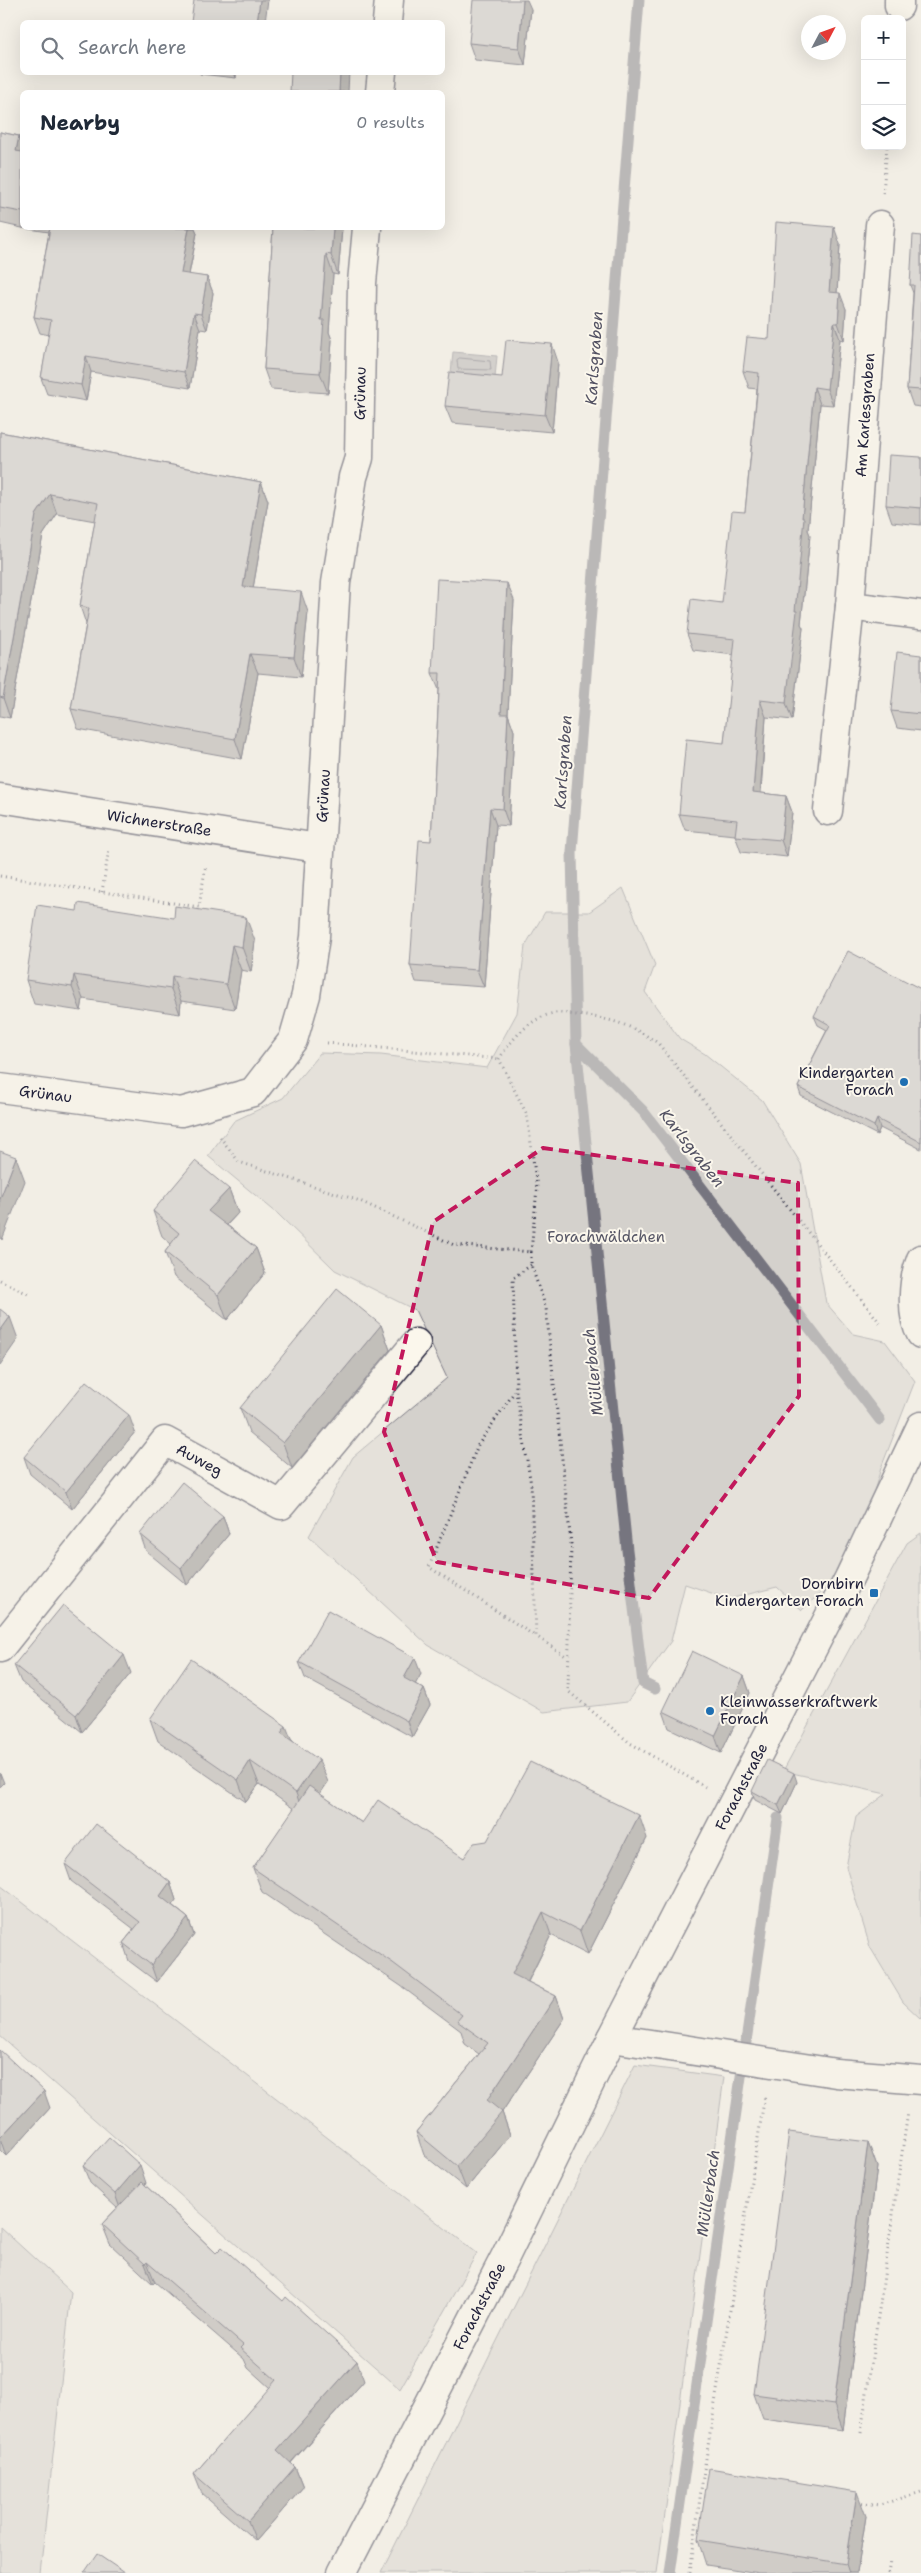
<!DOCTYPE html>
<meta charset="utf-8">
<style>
:root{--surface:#fff;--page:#f6f6f7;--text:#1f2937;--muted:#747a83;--line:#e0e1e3}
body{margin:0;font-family:"Shantell Sans",sans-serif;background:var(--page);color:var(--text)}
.controls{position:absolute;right:15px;top:15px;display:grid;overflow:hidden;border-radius:8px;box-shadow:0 5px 20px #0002}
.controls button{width:45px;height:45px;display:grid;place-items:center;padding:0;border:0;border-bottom:1px solid var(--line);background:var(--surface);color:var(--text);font:25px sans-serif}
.compass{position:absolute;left:801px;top:15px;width:45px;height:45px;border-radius:50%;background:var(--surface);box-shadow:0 5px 20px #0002;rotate:49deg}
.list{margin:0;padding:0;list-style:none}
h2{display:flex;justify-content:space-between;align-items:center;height:65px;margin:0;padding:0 20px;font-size:21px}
h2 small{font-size:16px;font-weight:400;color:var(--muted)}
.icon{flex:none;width:28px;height:28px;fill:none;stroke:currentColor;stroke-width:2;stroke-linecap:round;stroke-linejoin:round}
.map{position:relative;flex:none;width:921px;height:2573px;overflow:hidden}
.search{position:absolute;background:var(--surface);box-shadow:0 5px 20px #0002;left:20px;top:20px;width:425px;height:55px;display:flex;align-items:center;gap:12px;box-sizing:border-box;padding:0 18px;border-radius:8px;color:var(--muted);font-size:19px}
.panel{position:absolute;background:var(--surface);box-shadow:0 5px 20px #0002;left:20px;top:90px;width:425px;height:140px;border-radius:8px}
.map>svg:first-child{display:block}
.green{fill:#d4d1cc;stroke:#7b7a84}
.water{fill:#aeabad;stroke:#76747f}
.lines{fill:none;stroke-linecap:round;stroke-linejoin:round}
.shore{stroke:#5a5969;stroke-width:1}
.stream{stroke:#76747f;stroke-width:11}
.minor-casing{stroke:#22223b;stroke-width:31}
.path{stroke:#22223b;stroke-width:3;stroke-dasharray:1 4;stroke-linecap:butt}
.minor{stroke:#fbf7ec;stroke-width:28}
.wall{fill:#a7a3a3;stroke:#22223b}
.shaded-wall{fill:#888585;stroke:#22223b}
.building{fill:#c2bebe;stroke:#22223b}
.marked{fill:none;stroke:#c2185b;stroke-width:4;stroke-dasharray:10 6;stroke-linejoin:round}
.poi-dot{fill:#1f6fb2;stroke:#fbf7ec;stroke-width:2}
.labels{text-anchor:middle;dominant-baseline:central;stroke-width:4;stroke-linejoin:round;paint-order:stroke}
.street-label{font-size:15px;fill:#22223b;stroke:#fbf7ec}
.poi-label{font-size:15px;fill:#22223b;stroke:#fbf7ec;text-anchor:end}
.park-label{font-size:15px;fill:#575766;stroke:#fbf7ec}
.water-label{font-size:16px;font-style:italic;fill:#535263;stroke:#fbf7ec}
</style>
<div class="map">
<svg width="921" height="2573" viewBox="0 0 921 2573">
<rect width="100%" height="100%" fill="#f2eee5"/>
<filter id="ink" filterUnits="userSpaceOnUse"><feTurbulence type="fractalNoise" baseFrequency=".02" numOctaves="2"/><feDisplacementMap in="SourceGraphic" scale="10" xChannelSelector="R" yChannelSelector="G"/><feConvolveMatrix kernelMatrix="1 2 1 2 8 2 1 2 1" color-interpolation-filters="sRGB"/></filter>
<g filter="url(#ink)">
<g class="green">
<polygon points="623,888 655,965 645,992 680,1039 705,1054 762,1100 801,1164 826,1303 853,1334 885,1341 915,1381 881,1468 852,1564 802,1610 777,1587 729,1599 685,1584 671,1641 627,1702 544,1712 428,1645 309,1536 353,1457 447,1378 415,1310 335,1270 278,1214 208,1156 234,1121 283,1098 320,1053 381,1055 487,1068 517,1013 525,946 545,912 589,912"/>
<polygon points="921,1533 921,2019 903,2002 870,1947 846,1867 856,1817 886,1794 783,1771 907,1543"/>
<polygon points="0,1885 477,2253 400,2389 0,2036"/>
<polygon points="635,2065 724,2077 657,2573 381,2573"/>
<polygon points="0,2227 71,2292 40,2573 0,2573"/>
</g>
<polygon class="water" points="453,352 497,356 495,378 451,373"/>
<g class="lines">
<polygon class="shore" points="460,358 490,361 491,370 458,369 457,360"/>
<g class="stream">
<polyline points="639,0 572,852 576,1044 643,1111 880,1420"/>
<polyline points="576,1044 627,1550 643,1683 655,1689"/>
<polyline points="670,2573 778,1818"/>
</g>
<g class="minor-casing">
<g id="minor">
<polyline points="899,6 899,0"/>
<polyline points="387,22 389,0"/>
<polyline points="380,92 382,72"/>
<polyline points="880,225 850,606 921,615"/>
<path id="s1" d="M0,798L318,848"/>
<polyline points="828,811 850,606"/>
<path id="s2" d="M0,1088L181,1112L253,1092L293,1040L306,995L315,937L336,583L353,477L359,458L362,283L367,228"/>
<path d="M921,1259C913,1279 910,1315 921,1334"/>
<path id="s3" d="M0,1648L165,1441L281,1505L416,1343"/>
<polyline points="612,2038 836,2073 921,2080"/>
<path id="s4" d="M342,2573L505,2257L612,2038L849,1578L921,1426"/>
</g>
</g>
<g class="path">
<polyline points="883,193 887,146"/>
<polyline points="0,876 199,907 206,864"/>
<polyline points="102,892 109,849"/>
<polyline points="327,1043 499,1059"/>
<path d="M499,1059C511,1040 530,1017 555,1013C562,1012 571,1015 578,1015C613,1019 629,1024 658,1043L881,1324"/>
<polyline points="220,1137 239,1162 360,1201 454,1245 531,1252 537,1188 527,1115 499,1059"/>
<polyline points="531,1252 531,1265 546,1308 571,1544 568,1691 630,1743 705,1787"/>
<polyline points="531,1265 513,1278 516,1391 531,1485 536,1636 567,1657"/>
<polyline points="0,1280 28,1294"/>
<polyline points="515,1391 478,1445 429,1567 535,1636"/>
<polyline points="861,2433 908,2112"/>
<polyline points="857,2502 880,2505 921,2492"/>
<polyline points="690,2573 702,2483 765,2095"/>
<polyline points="889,2573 891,2560"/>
</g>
<use href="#minor" class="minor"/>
</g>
<g class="wall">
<polygon points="531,9 525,65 475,60 469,43"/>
<polygon points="199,72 236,72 236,78 200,74"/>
<polygon points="0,132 19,136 22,146 22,228 0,223"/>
<polygon points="22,228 195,228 197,233 189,275 207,277 213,293 207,330 200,329 190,388 91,372 86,401 47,394 41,378 49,335 40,333 34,317 49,232"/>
<polygon points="273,228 342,228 338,275 333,274 329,332 332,340 328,393 271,389 264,369"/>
<polygon points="921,236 921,407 913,406 907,389 913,293 910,285"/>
<polygon points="840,244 837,292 846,309 844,340 840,339 833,405 820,404 808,530 810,535 801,624 803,628 792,720 766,717 761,793 786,796 792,812 787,857 741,852 735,835 685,830 679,814 724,743 734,655 693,650 687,634 722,603 745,512 757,389 749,388 743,371 769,339"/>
<polygon points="558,362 552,432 452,423 445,406 502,377"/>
<polygon points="0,432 261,482 268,501 253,588 308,612 301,677 258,673 242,759 78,729 71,709 86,624 80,606 95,521 57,514 43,535 10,718 0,716"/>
<polygon points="921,457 921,525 892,522 886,505"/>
<polygon points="514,600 508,714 514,731 509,826 496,825 484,987 416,982 410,965 431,841 439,690 432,673"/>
<polygon points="921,655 921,731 897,728 891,711"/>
<polygon points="255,941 251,972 241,970 235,1009 181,1001 180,1014 83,999 81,1011 34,1004 26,980"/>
<polygon points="921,989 921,1149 880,1128 877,1135 801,1096 798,1087 827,1030 818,1025 814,1016"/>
<polygon points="229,1189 238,1213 227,1225 256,1248 265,1273 227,1320 174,1277 165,1252 171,1244 162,1236 153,1211"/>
<polygon points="381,1325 390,1350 292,1468 249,1432 240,1408"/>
<polygon points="135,1432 72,1509 30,1474 24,1457"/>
<polygon points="223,1516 229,1534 187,1585 146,1551 140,1534"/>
<polygon points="299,1662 421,1674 415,1684 424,1689 430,1705 412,1737 305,1678"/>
<polygon points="14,1665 131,1673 82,1732 21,1682"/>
<polygon points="744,1676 750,1693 721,1753 669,1728 663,1711"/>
<polygon points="150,1719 292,1740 328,1782 320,1794 362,1823 464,1858 647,1838 588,1954 551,1935 528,1982 556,1996 564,2019 502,2112 510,2135 466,2189 424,2155 416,2132 479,2054 465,2044 461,2031 401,1986 262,1892 253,1868 294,1809 259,1784 246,1802 158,1741"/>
<polygon points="797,1782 782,1814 755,1800 752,1791"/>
<polygon points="65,1864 170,1882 176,1900 172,1905 188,1918 194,1935 157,1982 129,1961 123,1943 134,1929 71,1881"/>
<polygon points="0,2050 50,2108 6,2156 0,2150"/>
<polygon points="868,2142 877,2167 843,2430 763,2419 754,2394"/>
<polygon points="83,2166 146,2183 145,2185 216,2253 364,2381 291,2463 295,2467 303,2487 256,2541 202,2494 194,2474 270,2388 248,2368 244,2359 155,2282 153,2284 110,2244 102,2224 117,2208 90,2183"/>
<polygon points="866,2516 857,2573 759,2573 706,2565 698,2540"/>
</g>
<g class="shaded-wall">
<polygon points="260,0 268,0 265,22 257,22"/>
<polygon points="523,0 527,0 531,9 525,65 519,48"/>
<polygon points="234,72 236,72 236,78"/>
<polygon points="340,72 349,72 348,92 339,92"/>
<polygon points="19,136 22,146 22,166 16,151"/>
<polygon points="834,227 840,244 836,309 829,292"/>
<polygon points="189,228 195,228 197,233 186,289 181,273"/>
<polygon points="333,228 342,228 338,275 331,255"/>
<polygon points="326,254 333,274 329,332 332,340 328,393 320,373 321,320"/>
<polygon points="207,277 213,293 207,330 201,314"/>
<polygon points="840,293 846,309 844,340 838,323"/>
<polygon points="194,313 200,329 190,388 184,372"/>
<polygon points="834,323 840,339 833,405 827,389"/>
<polygon points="552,344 558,362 552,432 545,415"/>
<polygon points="86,356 91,372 86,401 81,385"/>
<polygon points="814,387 820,404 808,530 810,535 801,624 803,628 792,720 786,703 795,611 802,518"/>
<polygon points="261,482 268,501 250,606 243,587"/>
<polygon points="50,494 57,514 43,535 10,718 3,698 36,515"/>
<polygon points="507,583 514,600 507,731 501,714"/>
<polygon points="301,592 308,612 301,677 294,657"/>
<polygon points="250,654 258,673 242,759 235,739"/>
<polygon points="760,700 766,717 759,809 753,792"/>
<polygon points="508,714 514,731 509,826 503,809"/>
<polygon points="786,796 792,812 787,857 781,840"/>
<polygon points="490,808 496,825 484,987 477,970"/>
<polygon points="246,917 255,941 251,972 242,947"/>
<polygon points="232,945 241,970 235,1009 226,984"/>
<polygon points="74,975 83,999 81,1011 72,987"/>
<polygon points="172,976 181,1001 180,1014 171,989"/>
<polygon points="877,1119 880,1128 877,1135 874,1126"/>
<polygon points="16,1157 25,1181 2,1240 0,1233 0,1199"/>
<polygon points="229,1189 238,1213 217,1235 208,1211"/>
<polygon points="256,1248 265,1273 227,1320 218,1295"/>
<polygon points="10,1317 18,1339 0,1365 0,1331"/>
<polygon points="381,1325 390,1350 292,1468 283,1443"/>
<polygon points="129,1415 135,1432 72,1509 66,1492"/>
<polygon points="223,1516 229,1534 187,1585 181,1568"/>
<polygon points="124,1655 131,1673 82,1732 76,1715"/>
<polygon points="415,1658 421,1674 410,1694 404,1678"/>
<polygon points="744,1676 750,1693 721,1753 715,1736"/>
<polygon points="424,1689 430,1705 412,1737 407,1721"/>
<polygon points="286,1726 295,1749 281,1733"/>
<polygon points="319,1760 328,1782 304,1816 296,1793"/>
<polygon points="250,1761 259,1784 246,1802 238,1780"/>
<polygon points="0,1773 4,1783 0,1787"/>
<polygon points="794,1773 797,1782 782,1814 778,1805"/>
<polygon points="639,1815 647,1838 588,1954 580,1931"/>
<polygon points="170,1882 176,1900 166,1913 160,1896"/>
<polygon points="543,1912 551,1935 520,1997 512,1974"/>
<polygon points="188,1918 194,1935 157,1982 151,1965"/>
<polygon points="556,1996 564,2019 502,2112 510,2135 466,2189 457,2166 487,2100"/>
<polygon points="44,2091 50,2108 6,2156 0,2138"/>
<polygon points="868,2142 877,2167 843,2430 834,2405"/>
<polygon points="140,2165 146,2183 121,2211 115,2194"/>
<polygon points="147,2262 155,2282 153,2284 145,2264"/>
<polygon points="357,2361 364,2381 284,2470 277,2450"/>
<polygon points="295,2467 303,2487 256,2541 248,2521"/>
<polygon points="857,2492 866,2516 857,2573 849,2573 846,2564"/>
</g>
<g class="building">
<polygon points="194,0 260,0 257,22 191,22"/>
<polygon points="473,0 523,0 519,48 469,43"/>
<polygon points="291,72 340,72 339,92 290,92"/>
<polygon points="0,132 19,136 16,151 22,152 22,212 0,208"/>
<polygon points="776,222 834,227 829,292 840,293 838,323 834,323 827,389 814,387 802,518 804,518 795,611 797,611 786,703 760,700 753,792 786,796 781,840 735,836 737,820 679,814 686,739 724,743 735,639 687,634 691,599 722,603 732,511 745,512 759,373 743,371 747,337 769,339"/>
<polygon points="50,228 189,228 181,273 207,277 201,314 194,313 184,372 86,356 81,385 41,378 51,320 34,317"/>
<polygon points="273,228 333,228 331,255 326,254 321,320 324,320 320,373 264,369"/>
<polygon points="913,235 921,236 921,390 907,389 914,285 910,285"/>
<polygon points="506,340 552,344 545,415 445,406 449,372 502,377"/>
<polygon points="0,432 261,482 243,587 301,592 294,657 250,654 235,739 71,709 89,608 80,606 98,503 50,494 36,515 3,698 0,697"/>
<polygon points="889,455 921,457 921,508 886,505"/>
<polygon points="437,579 507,583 501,714 508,714 503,809 490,808 477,970 410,965 419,840 431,841 440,673 432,673"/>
<polygon points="897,652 921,655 921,714 891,711"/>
<polygon points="78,903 174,918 175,906 246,917 242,947 232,945 226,984 172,976 171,989 74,975 72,987 26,980 37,905 77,911"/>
<polygon points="848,951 921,989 921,1142 877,1119 874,1126 798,1087 830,1025 814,1016"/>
<polygon points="0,1151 16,1157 0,1199"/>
<polygon points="195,1161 229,1189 208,1211 256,1248 218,1295 165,1252 179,1233 153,1211"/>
<polygon points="337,1289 381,1325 283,1443 240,1408"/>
<polygon points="0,1309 10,1317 0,1331"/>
<polygon points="86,1381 129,1415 66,1492 24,1457"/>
<polygon points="182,1482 223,1516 181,1568 140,1534"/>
<polygon points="63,1605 124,1655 76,1715 14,1665"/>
<polygon points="328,1610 415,1658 404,1678 424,1689 407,1721 299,1662"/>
<polygon points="692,1651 744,1676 715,1736 663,1711"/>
<polygon points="191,1659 286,1726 281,1733 319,1760 296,1793 250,1761 238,1780 150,1719"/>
<polygon points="767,1760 794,1773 778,1805 752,1791"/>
<polygon points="530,1762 639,1815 580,1931 543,1912 512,1974 556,1996 487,2100 502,2112 457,2166 416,2132 488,2043 457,2021 462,2015 393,1963 253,1868 309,1786 362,1823 378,1800 464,1858 474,1843 487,1841"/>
<polygon points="96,1824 170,1882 160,1896 188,1918 151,1965 123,1943 140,1922 65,1864"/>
<polygon points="0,2050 44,2091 0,2138"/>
<polygon points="789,2132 868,2142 834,2405 754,2394"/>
<polygon points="109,2137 140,2165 115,2194 83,2166"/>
<polygon points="142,2182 216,2253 222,2247 283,2301 286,2297 357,2361 277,2450 295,2467 248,2521 194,2474 276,2380 240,2348 243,2345 147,2262 145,2264 102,2224"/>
<polygon points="709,2468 857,2492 846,2564 698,2540"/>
<polygon points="97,2554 125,2573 84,2573"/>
</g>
</g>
<path d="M0 0H921V2573H0ZM543,1148L798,1183L799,1396L649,1598L437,1562L384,1432L433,1222Z" fill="#f2eee5" fill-opacity=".55" fill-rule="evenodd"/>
<path class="marked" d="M543,1148L798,1183L799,1396L649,1598L437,1562L384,1432L433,1222Z"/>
<g class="poi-dot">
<circle cx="904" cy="1082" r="5"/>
<rect x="869" y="1588" width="10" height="10" rx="2.5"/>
<circle cx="710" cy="1711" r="5"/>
</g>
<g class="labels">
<g class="street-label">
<text stroke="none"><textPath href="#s2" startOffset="975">Grünau</textPath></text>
<text transform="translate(865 415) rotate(-86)">Am Karlesgraben</text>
<text stroke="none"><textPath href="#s2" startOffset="570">Grünau</textPath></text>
<text stroke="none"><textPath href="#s1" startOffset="161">Wichnerstraße</textPath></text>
<text stroke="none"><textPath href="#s2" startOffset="46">Grünau</textPath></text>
<text stroke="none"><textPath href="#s3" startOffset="304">Auweg</textPath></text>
<text stroke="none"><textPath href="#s4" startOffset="882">Forachstraße</textPath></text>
<text stroke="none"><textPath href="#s4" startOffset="300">Forachstraße</textPath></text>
</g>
<g class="poi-label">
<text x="894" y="1073">Kindergarten<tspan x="894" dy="17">Forach</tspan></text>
<text x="864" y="1584">Dornbirn<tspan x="864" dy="17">Kindergarten Forach</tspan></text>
<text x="720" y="1702" text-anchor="start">Kleinwasserkraftwerk<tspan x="720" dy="17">Forach</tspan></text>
</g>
<g class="park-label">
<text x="606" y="1237">Forachwäldchen</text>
</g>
<g class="water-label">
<text transform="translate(594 358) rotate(-86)">Karlsgraben</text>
<text transform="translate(563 762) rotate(-86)">Karlsgraben</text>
<text transform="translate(692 1148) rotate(52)">Karlsgraben</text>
<text transform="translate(593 1372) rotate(-96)">Müllerbach</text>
<text transform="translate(708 2193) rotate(-82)">Müllerbach</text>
</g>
</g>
</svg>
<div class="controls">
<button>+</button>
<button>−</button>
<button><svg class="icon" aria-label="layers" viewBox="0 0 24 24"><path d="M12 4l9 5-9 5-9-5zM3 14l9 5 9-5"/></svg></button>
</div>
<svg class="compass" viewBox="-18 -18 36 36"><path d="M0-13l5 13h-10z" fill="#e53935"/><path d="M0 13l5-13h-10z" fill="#747a83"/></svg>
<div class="search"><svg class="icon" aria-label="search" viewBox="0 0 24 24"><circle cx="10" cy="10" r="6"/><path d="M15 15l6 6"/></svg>Search here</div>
<section class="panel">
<h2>Nearby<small>0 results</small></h2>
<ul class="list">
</ul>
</section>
</div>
